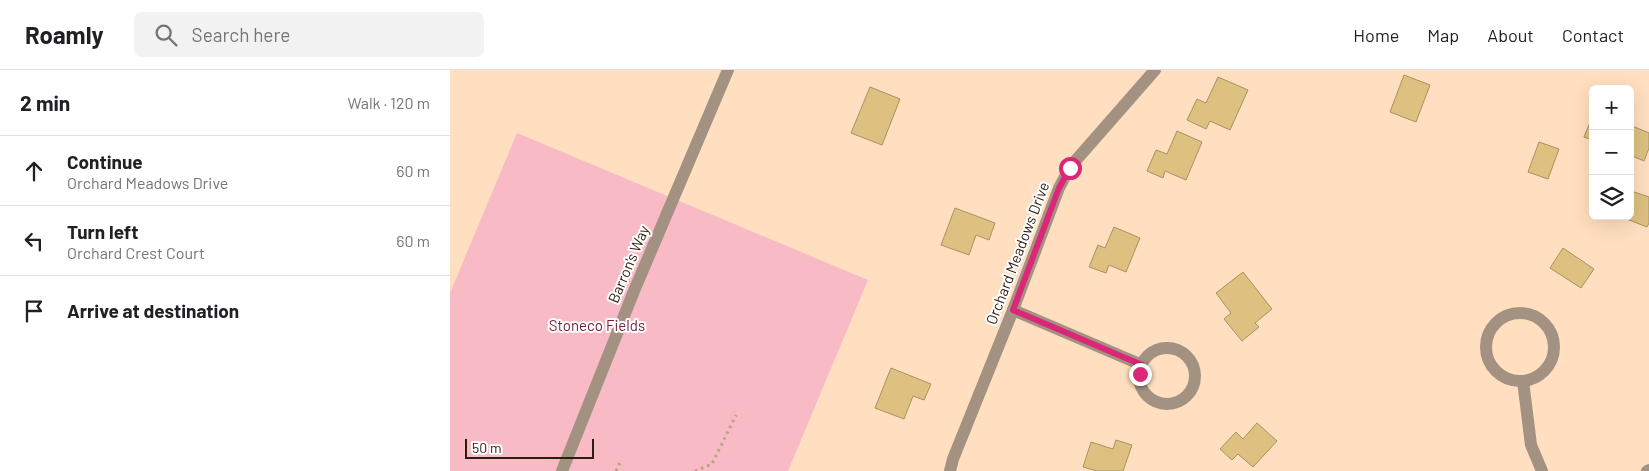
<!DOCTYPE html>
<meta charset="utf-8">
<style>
:root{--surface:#fff;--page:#f2f2f2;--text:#202124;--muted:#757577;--line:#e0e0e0}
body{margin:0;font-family:Barlow,sans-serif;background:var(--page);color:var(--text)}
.controls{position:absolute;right:15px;top:15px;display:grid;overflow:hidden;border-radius:8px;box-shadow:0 5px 20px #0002}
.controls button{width:45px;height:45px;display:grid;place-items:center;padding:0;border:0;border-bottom:1px solid var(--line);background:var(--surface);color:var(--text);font:25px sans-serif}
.scale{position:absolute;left:15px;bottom:12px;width:129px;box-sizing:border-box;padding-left:5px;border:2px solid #2c1d0e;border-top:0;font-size:14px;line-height:18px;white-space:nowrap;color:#2c1d0e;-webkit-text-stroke:4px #fff;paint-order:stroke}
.stop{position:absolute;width:15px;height:15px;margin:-11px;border:4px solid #db2777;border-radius:50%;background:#fff}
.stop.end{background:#db2777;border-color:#fff;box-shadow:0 1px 5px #0008}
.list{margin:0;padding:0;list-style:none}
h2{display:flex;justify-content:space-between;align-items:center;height:65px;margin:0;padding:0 20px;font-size:21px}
h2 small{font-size:16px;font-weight:400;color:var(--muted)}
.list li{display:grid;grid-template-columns:32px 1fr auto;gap:15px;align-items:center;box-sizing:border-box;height:70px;padding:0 20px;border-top:1px solid var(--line)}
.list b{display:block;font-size:19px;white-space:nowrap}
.list p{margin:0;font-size:16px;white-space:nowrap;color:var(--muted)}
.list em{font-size:16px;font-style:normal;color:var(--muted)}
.icon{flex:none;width:28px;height:28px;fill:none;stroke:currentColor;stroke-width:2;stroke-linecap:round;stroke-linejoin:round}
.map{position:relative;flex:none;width:1199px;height:401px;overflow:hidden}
header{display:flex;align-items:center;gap:30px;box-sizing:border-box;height:70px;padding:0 25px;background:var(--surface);border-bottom:1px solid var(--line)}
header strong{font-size:24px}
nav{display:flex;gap:28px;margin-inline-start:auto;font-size:18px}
.search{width:350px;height:45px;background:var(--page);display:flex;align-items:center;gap:12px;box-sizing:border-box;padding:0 18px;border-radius:8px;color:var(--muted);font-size:19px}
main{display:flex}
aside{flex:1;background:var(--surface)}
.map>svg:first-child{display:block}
.green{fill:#f8bbc6}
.building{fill:#dec181;stroke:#a79263}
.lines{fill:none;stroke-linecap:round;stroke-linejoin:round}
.path{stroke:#bba186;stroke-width:3;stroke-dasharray:2.5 4;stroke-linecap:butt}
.minor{stroke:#a39282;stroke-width:12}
.route{stroke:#db2777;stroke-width:6}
.labels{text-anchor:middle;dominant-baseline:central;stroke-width:4;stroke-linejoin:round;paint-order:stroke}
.street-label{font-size:15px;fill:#2c1d0e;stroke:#fff}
.park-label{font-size:15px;fill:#76223b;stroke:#fff}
</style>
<header>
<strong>Roamly</strong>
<div class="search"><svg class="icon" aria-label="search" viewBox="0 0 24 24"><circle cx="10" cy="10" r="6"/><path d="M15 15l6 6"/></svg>Search here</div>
<nav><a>Home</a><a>Map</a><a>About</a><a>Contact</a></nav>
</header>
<main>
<aside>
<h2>2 min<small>Walk · 120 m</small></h2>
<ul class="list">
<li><svg class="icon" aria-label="ahead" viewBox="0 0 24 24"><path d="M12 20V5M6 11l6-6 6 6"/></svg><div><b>Continue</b><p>Orchard Meadows Drive</p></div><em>60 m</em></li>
<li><svg class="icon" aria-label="left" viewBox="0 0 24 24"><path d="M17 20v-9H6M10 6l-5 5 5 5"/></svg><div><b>Turn left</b><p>Orchard Crest Court</p></div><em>60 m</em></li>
<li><svg class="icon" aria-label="arrive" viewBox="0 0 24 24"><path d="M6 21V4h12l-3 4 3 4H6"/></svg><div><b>Arrive at destination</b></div></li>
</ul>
</aside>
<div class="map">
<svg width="1199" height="401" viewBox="0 0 1199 401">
<rect width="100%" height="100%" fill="#ffdfbf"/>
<polygon class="green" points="67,63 418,210 338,401 0,401 0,223"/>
<g class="building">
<polygon points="954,5 980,15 966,52 940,42"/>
<polygon points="768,7 798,20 780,60 760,51 756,59 737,50 747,29 756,33"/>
<polygon points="420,17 450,29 432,75 401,63"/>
<polygon points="1143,45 1143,70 1134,67"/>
<polygon points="1180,55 1199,63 1199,78 1194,91 1180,85"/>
<polygon points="727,61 752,72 736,110 715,101 713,108 697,101 706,80 717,84"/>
<polygon points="1089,72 1109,79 1098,109 1078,102"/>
<polygon points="1184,122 1199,127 1199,153 1197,157 1174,148 1175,146 1180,146 1180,132"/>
<polygon points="505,138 545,153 539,170 526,165 519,185 491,175"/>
<polygon points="664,157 690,168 676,202 659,195 656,203 639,197 648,175 655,178"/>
<polygon points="1113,178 1144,199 1131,218 1100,198"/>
<polygon points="793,202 822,239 805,253 809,257 792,271 774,249 781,243 766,223"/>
<polygon points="441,298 481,314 474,330 463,326 454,349 425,338"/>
<polygon points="807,353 827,371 803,397 788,384 782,390 770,379 786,362 793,369"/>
<polygon points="666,370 682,375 673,401 647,401 633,397 641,372 663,379"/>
</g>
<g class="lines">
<g class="path">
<polyline points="166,401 171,390"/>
<polyline points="245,401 262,394 286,345"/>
</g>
<g class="minor">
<polyline points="563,240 692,295"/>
<circle cx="1070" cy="277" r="34"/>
<circle cx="717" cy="306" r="28"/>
<polyline points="1073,311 1081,375 1092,401"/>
<polyline points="112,401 184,221 278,0"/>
<polyline points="500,401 503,389 563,240 609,118 620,97 705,0"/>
<polyline points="1197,401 1199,400"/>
</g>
</g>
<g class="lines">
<polyline class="route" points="620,98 609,118 563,240 692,295 690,304"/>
</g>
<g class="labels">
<g class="street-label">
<text transform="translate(567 183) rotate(-69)">Orchard Meadows Drive</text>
<text transform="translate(178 194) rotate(-67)">Barron's Way</text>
</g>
<g class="park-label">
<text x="147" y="255">Stoneco Fields</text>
</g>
</g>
</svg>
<div class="controls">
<button>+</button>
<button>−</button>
<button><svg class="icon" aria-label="layers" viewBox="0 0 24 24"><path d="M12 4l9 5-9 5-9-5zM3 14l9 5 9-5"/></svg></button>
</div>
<div class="scale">50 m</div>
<div class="stop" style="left:620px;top:98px"></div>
<div class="stop end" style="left:690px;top:304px"></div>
</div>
</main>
